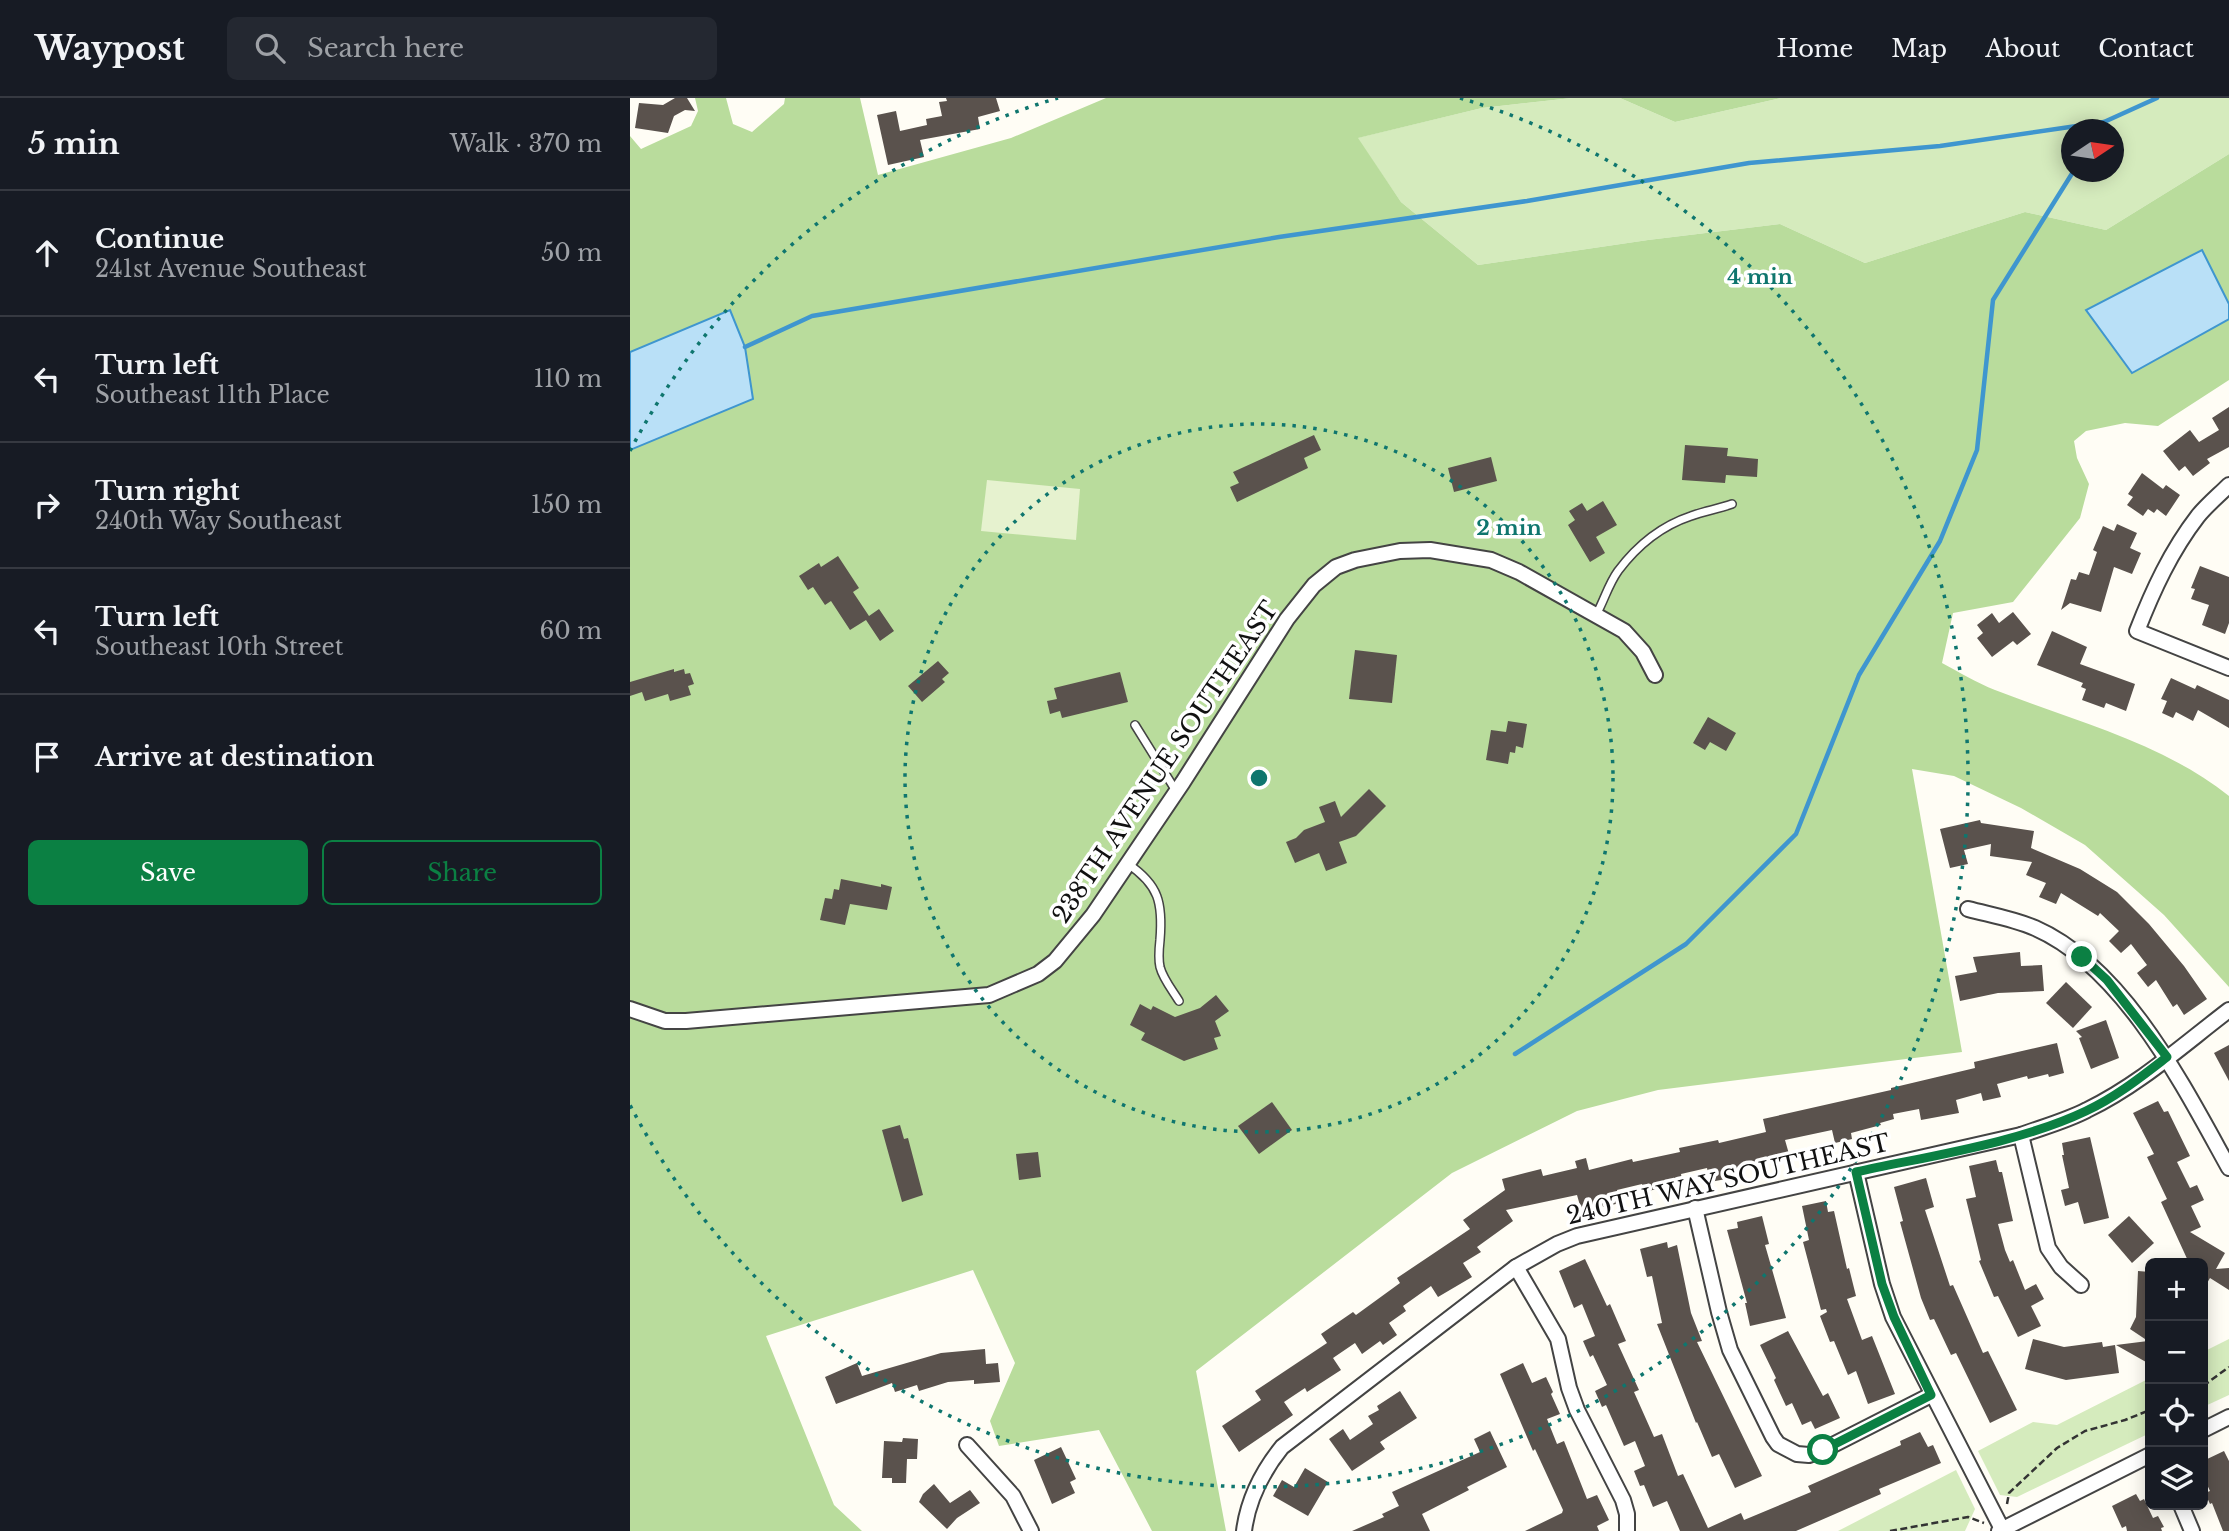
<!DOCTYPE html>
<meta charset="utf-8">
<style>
:root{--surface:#171b24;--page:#242831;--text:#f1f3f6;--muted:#9ea1a6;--line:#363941;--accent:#0b8043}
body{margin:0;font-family:"Libre Baskerville",serif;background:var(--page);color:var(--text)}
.controls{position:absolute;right:21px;bottom:21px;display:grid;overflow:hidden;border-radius:10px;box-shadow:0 4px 18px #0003}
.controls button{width:63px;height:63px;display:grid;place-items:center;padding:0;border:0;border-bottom:2px solid var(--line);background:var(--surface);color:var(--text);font:35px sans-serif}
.compass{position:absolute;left:1431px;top:21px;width:63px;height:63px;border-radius:50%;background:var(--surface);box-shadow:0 4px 18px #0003;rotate:77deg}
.stop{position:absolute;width:21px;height:21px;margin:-16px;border:5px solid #0b8043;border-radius:50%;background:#fff}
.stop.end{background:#0b8043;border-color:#fff;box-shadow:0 2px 7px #0008}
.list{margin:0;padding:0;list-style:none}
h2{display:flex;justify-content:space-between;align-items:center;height:91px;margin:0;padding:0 28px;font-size:30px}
h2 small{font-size:23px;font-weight:400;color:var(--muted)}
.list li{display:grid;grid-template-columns:46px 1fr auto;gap:21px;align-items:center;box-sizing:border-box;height:126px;padding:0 28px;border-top:2px solid var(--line)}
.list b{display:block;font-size:26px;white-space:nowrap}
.list p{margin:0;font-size:23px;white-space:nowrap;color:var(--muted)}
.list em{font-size:23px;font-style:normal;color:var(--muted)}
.actions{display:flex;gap:14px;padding:21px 28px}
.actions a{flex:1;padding:16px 0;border:2px solid var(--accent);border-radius:10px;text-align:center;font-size:24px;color:var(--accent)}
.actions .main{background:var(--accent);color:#fff}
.icon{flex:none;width:38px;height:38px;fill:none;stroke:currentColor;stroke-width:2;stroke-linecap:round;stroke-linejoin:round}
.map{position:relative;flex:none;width:1599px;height:1433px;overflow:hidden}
header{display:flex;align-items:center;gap:42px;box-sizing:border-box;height:98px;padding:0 35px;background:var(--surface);border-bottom:2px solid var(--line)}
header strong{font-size:33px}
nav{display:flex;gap:38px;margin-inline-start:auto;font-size:24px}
.search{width:490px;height:63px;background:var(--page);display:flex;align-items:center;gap:18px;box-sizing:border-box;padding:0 24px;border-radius:10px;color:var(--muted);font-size:26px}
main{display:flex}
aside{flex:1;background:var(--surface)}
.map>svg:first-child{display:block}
.green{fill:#d5ebbd;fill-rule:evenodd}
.forest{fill:#b9dc9c}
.pitch{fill:#e6f2cf}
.water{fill:#b9e0f7;stroke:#3f96cf;stroke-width:2}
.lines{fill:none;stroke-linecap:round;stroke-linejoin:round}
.stream{stroke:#3f96cf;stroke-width:4.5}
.building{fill:#5a524d}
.service-casing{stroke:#444;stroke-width:10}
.minor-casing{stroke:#444;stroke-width:18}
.path{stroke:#333;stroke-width:2.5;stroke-dasharray:7 3.5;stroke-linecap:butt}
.service{stroke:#fff;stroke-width:7}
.minor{stroke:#fff;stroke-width:14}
.route{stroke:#0b8043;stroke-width:9}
.ring{fill:none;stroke:#0f766e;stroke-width:3.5;stroke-dasharray:3.5 7}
.labels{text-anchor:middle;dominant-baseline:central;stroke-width:7;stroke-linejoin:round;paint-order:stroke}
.street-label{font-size:24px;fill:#111;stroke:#fff}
.centre{fill:#0f766e;stroke:#fff;stroke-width:3.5}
.ring-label{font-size:21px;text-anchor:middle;font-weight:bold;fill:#0f766e;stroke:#fff;stroke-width:7;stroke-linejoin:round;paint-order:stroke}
</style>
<header>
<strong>Waypost</strong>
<div class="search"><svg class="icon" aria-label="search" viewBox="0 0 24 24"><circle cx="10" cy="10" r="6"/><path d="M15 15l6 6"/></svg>Search here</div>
<nav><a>Home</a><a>Map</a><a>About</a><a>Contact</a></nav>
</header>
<main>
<aside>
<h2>5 min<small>Walk · 370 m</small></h2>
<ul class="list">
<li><svg class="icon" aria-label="ahead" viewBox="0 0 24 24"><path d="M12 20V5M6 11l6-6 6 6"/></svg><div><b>Continue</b><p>241st Avenue Southeast</p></div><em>50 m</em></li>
<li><svg class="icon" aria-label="left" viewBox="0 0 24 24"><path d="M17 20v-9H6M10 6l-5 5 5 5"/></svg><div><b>Turn left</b><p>Southeast 11th Place</p></div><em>110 m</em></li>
<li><svg class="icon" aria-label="right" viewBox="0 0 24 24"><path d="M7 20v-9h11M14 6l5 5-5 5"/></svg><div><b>Turn right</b><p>240th Way Southeast</p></div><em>150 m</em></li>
<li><svg class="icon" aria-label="left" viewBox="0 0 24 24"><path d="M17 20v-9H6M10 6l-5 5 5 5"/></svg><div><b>Turn left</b><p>Southeast 10th Street</p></div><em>60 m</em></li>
<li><svg class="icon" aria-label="arrive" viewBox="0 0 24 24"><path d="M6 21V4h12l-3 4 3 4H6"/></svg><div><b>Arrive at destination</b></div></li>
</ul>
<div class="actions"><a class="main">Save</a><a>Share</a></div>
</aside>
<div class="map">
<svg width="1599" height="1433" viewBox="0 0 1599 1433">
<rect width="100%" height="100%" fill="#fffdf5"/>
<g class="green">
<path d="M942,0H990L1045,24L1151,0H1599V56L1476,132L1395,114L1235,165L1150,126L1018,142L848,167L771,104L727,40L852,10ZM1442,32H1484V74H1442Z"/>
<polygon points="1599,1241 1599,1297 1573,1309 1573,1254"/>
<polygon points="1520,1280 1520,1335 1387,1399 1370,1397 1348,1353 1403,1324 1427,1327"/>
<polygon points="1326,1372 1345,1411 1335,1433 1208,1433"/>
</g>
<g class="forest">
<path d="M65,0H96L103,26L122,34L154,6L155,0H230L248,77L381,40L476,0H942L852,10L728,40L771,104L848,167L1018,142L1150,126L1235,165L1395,114L1476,132L1599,56V282L1528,328L1495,325L1456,333L1444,343L1447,360L1459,386L1450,420L1383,504L1323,515L1312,565C1329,574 1347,585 1365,592C1444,623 1531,644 1599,698V889L1534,817L1455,747L1391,710L1324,678L1282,671L1332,954L1028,992L947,1013L822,1075L566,1273L596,1433H522L469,1332L369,1348L360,1323L385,1265L343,1172L136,1238L204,1407L232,1433H0V38L11,51L61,28L68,13Z"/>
<polygon points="990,0 1151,0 1045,24"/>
</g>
<polygon class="pitch" points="357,382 450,391 446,442 351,433"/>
<g class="water">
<polygon points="1572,152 1599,206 1599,221 1502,275 1456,212"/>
<polygon points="100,212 115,249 123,301 0,352 0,254"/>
</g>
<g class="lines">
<g class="stream">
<polyline points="1470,32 1474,24 1527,0"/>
<polyline points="115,249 182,218 649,139 897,103 1119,65 1310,48 1474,24"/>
<polyline points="885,956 1056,846 1166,736 1229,577 1310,443 1347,352 1363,202 1443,74"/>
</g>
</g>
<g class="building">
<polygon points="45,0 57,0 65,13 55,12 44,18 38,35 5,30 9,5 33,7"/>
<polygon points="316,0 366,0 370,13 348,19 350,31 290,42 294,59 258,67 247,17 266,13 270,33 297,27 296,21 312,18 309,4 317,3"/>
<polygon points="1599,309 1599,349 1577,361 1580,365 1563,378 1555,368 1549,373 1533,353 1560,332 1569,344 1589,332 1582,320"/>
<polygon points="684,337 691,352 674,360 678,370 607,404 600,389 609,385 603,374"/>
<polygon points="1055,347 1098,350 1097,358 1128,361 1127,379 1096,377 1095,385 1052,382"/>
<polygon points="861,359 867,383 824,394 818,370"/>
<polygon points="1512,375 1533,391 1536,387 1550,397 1536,418 1527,411 1524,415 1518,411 1513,418 1497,407 1503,399 1498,396"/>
<polygon points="973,403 987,427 966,439 975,455 960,464 938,427 945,422 939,413 952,405 957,413"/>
<polygon points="1487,426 1507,435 1500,450 1511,455 1502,476 1484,469 1471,514 1440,505 1431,512 1441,481 1446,482 1449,474 1459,477 1467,454 1463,452 1473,428 1484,433"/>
<polygon points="208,458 229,490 223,494 239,518 249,511 264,533 250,543 236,522 220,532 201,503 195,507 183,489 178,492 169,478 189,465 191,469"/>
<polygon points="1570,468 1599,479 1599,525 1595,536 1572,527 1579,507 1561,501 1565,491 1561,490"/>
<polygon points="1383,514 1401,536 1387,547 1383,543 1362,559 1347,540 1353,535 1347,527 1362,515 1369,525"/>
<polygon points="1422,533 1457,549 1450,566 1505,586 1496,613 1476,605 1474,610 1452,602 1456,591 1451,589 1453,585 1407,567"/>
<polygon points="725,552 767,557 762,605 719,601"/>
<polygon points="308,563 319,575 312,581 315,584 292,604 278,588"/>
<polygon points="44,571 44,574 54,571 55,576 60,575 64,586 58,588 61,597 40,603 38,596 15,603 12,594 0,598 0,584"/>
<polygon points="490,574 498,604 432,620 430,613 420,616 417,603 427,601 424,590"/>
<polygon points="1541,580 1565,591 1567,587 1599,602 1599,630 1568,612 1563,623 1546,614 1543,620 1532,615 1537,603 1531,601"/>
<polygon points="1078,619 1106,635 1096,653 1080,644 1075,652 1063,645"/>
<polygon points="878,623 897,626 893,650 886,648 885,655 880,654 878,666 856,662 861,632 876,634"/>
<polygon points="739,691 756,708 726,738 709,744 717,765 696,773 689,755 665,765 656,744 666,740 674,732 695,724 689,709 705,703 711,719"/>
<polygon points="1350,722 1351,725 1404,733 1401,750 1450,771 1487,794 1519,826 1554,868 1577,901 1554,917 1547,906 1543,909 1526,882 1518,889 1507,875 1517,867 1501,846 1491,855 1479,843 1489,833 1470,815 1468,818 1431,795 1426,806 1409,799 1416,785 1396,777 1402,764 1360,758 1361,746 1334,752 1338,766 1320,770 1310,731"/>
<polygon points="211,781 251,789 251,786 262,789 257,812 220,806 215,827 190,822 195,800 202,801 204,791 209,792"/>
<polygon points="1390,854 1391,868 1412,867 1414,893 1368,895 1330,903 1325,878 1347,874 1343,859"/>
<polygon points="1436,884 1462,909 1443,930 1416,905"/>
<polygon points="586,897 599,913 585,923 591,938 584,940 588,951 554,963 511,942 515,935 500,927 510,906 521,912 523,908 545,919 570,910"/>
<polygon points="1476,922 1489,960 1461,971 1449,940 1452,939 1446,933"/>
<polygon points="1427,945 1434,975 1419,979 1418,976 1398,981 1397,978 1367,986 1371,999 1353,1003 1351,995 1326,1002 1329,1015 1291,1022 1289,1011 1263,1016 1264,1021 1250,1025 1251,1027 1221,1035 1222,1041 1205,1045 1202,1032 1155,1042 1159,1056 1138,1061 1138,1064 1095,1075 1096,1081 1080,1084 1077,1070 1051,1076 1052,1082 1039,1085 1040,1088 1014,1094 1012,1086 987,1092 990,1105 973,1109 972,1106 951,1111 947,1097 876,1112 883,1123 847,1149 851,1154 833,1165 842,1179 808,1199 801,1188 773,1208 776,1213 759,1225 767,1237 753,1247 750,1243 732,1256 725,1245 703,1260 711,1272 677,1294 675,1290 654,1304 663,1317 609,1354 592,1328 631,1302 625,1293 697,1245 691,1236 723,1214 726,1217 770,1185 767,1180 840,1131 833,1122 875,1092 872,1081 911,1071 913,1078 947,1070 945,1063 956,1060 959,1072 1002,1061 1003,1064 1050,1054 1049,1050 1088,1042 1089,1045 1136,1034 1133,1021 1261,992 1261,990 1345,970 1344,964"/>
<polygon points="1599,947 1599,983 1584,955"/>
<polygon points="1528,1003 1534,1014 1538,1013 1560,1058 1547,1064 1560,1090 1567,1087 1574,1102 1561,1108 1571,1129 1560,1134 1595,1155 1586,1171 1599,1170 1599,1192 1580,1180 1573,1192 1573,1165 1559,1165 1531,1104 1537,1101 1517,1059 1524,1056 1503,1015"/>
<polygon points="642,1004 662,1032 629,1056 608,1028"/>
<polygon points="270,1027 274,1041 278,1040 293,1097 272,1104 252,1032"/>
<polygon points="1460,1039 1479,1120 1454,1126 1448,1104 1435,1108 1431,1092 1439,1090 1432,1057 1434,1057 1432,1045"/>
<polygon points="408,1054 411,1079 389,1082 386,1056"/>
<polygon points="1366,1062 1369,1074 1372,1074 1383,1123 1368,1126 1375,1152 1380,1164 1383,1162 1395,1192 1406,1186 1414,1201 1401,1208 1411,1228 1388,1239 1368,1198 1364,1199 1349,1163 1351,1162 1336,1101 1346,1099 1339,1068"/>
<polygon points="1296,1080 1304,1109 1295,1112 1320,1188 1323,1187 1353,1255 1358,1253 1387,1312 1360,1325 1326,1255 1321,1257 1304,1221 1300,1222 1291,1200 1270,1124 1273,1123 1264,1089"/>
<polygon points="1196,1103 1198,1114 1204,1113 1217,1171 1219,1170 1226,1198 1217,1201 1232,1242 1242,1238 1265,1296 1238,1306 1226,1273 1218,1277 1204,1243 1200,1244 1190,1218 1197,1214 1196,1211 1191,1212 1173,1144 1179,1142 1172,1108"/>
<polygon points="1132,1118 1139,1146 1135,1147 1156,1220 1120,1228 1115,1205 1117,1205 1097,1132 1108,1130 1107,1124"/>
<polygon points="1499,1118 1524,1145 1502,1165 1478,1137"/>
<polygon points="1037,1144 1038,1150 1047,1147 1061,1215 1072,1243 1067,1244 1132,1378 1105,1390 1089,1356 1082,1359 1067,1324 1066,1325 1027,1226 1032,1225 1022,1178 1017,1179 1010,1151"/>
<polygon points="955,1161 977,1208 980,1206 996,1243 988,1246 1009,1292 1004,1294 1024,1339 1032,1336 1048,1378 1053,1376 1078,1430 1111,1415 1114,1422 1181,1394 1178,1388 1271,1347 1270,1343 1290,1334 1298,1349 1303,1347 1311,1365 1249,1391 1251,1396 1166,1433 1050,1433 1037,1403 1023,1409 1014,1387 1010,1388 1004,1373 1015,1368 1005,1343 994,1348 976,1307 972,1309 965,1293 977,1287 963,1257 960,1259 953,1243 965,1238 952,1206 944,1210 929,1173"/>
<polygon points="1508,1173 1520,1174 1520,1257 1516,1264 1486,1247 1518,1243 1500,1231 1506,1219"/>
<polygon points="1158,1233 1193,1298 1198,1295 1210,1320 1185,1331 1181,1323 1172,1327 1162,1305 1156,1308 1144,1282 1146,1280 1130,1247"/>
<polygon points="1403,1241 1434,1249 1472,1244 1473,1249 1485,1247 1489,1275 1436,1282 1395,1271"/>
<polygon points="355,1251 356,1266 368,1265 370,1284 344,1286 344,1282 318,1284 289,1293 287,1287 265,1294 262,1285 206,1306 195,1279 227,1265 232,1278 311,1255"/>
<polygon points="893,1265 902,1285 916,1279 923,1294 921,1296 930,1316 917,1321 927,1346 934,1343 957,1401 967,1397 979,1422 967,1428 969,1433 895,1433 932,1415 933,1412 905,1351 903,1353 870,1276"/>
<polygon points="770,1293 787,1320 750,1344 755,1351 722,1373 699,1341 713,1331 720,1342 743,1326 738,1318 749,1312 747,1308"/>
<polygon points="860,1333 877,1369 837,1389 839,1392 792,1416 800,1433 722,1433 754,1419 752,1416 769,1408 762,1394 850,1354 844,1341"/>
<polygon points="273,1340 288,1341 287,1361 277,1361 276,1385 262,1385 262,1380 252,1380 254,1343 272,1344"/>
<polygon points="431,1349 446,1381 440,1384 445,1395 422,1406 404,1362"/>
<polygon points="1594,1353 1599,1363 1599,1433 1593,1433 1582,1405 1580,1406 1575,1395 1580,1393 1573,1378 1573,1363"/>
<polygon points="675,1370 698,1384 678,1418 643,1398 652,1382 664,1389"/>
<polygon points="304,1386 320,1405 340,1392 350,1405 327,1420 317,1431 289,1404 293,1396"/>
<polygon points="1506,1396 1510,1403 1514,1401 1523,1420 1528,1418 1534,1429 1531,1430 1532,1433 1497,1433 1496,1428 1492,1430 1482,1408"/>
</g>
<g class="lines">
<g class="service-casing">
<g id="service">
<path d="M966,517C974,503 978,487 988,473C1006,449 1031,428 1061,418C1074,413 1088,411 1102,406"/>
<polyline points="505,627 546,693"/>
<path d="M498,766C529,787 533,805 530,842C529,851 528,860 530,869C533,881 543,893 549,903"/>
</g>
</g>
<g class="minor-casing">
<g id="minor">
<path d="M1599,387C1589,397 1577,407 1568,418C1541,453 1523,492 1507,533L1599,570"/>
<path d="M1338,811C1361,817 1384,821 1405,830C1494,869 1554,989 1599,1070"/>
<polyline points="0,911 35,923 56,923 359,897 408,876 425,863 463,817 553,684 657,521 684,487 706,469 725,462 770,453 800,452 861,462 889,474 994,533 1013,554 1025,577"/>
<polyline points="1391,1037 1418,1150 1431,1169 1451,1187"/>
<polyline points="1226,1074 1252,1186 1263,1219 1373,1433"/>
<polyline points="1065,1110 1089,1214 1100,1252 1143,1339 1148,1346 1167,1356 1179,1357 1193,1352 1301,1297"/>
<polyline points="886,1169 928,1241 939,1290 947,1312 993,1402 997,1416 997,1433"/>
<polyline points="1573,1332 1599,1319"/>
<polyline points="337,1347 383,1398 401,1433"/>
<polyline points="1551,1407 1562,1433"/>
<path d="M614,1433C618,1401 632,1374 652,1349L886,1169L927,1146L947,1138L1391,1037C1413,1029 1436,1023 1457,1012C1509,987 1553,947 1599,912"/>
<polyline points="1369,1433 1520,1357"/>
</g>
</g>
<g class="path">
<polyline points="1573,1288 1599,1269"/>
<polyline points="1377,1406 1379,1395 1427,1350 1455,1333 1495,1322 1520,1312"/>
<polyline points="1260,1433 1338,1419 1354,1425"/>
</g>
<use href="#service" class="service"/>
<use href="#minor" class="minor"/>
</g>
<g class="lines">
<path class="route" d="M1193,1352L1301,1297L1264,1219L1252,1186L1226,1074C1299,1058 1389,1045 1456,1013C1486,999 1511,979 1537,959L1477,882L1452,859"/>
</g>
<g class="ring">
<circle cx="629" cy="680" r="354"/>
<path d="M0 353A709 709 0 0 1 428 0M830 0A709 709 0 1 1 0 1007"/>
</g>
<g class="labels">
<g class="street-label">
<text transform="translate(535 664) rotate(-56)">238TH AVENUE SOUTHEAST</text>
<text transform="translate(1098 1081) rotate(-13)">240TH WAY SOUTHEAST</text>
</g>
</g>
<circle cx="629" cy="680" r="10" class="centre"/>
<g class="ring-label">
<text x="1130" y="186">4 min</text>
<text x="879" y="437">2 min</text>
</g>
</svg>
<div class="controls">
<button>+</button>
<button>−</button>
<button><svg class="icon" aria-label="locate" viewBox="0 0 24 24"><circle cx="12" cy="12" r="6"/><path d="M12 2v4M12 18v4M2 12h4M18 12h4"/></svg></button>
<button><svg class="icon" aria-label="layers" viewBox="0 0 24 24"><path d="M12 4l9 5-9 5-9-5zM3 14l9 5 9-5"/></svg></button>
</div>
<svg class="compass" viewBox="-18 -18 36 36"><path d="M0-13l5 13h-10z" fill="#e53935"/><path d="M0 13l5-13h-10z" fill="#9ea1a6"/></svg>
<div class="stop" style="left:1193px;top:1352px"></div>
<div class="stop end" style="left:1452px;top:859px"></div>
</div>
</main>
